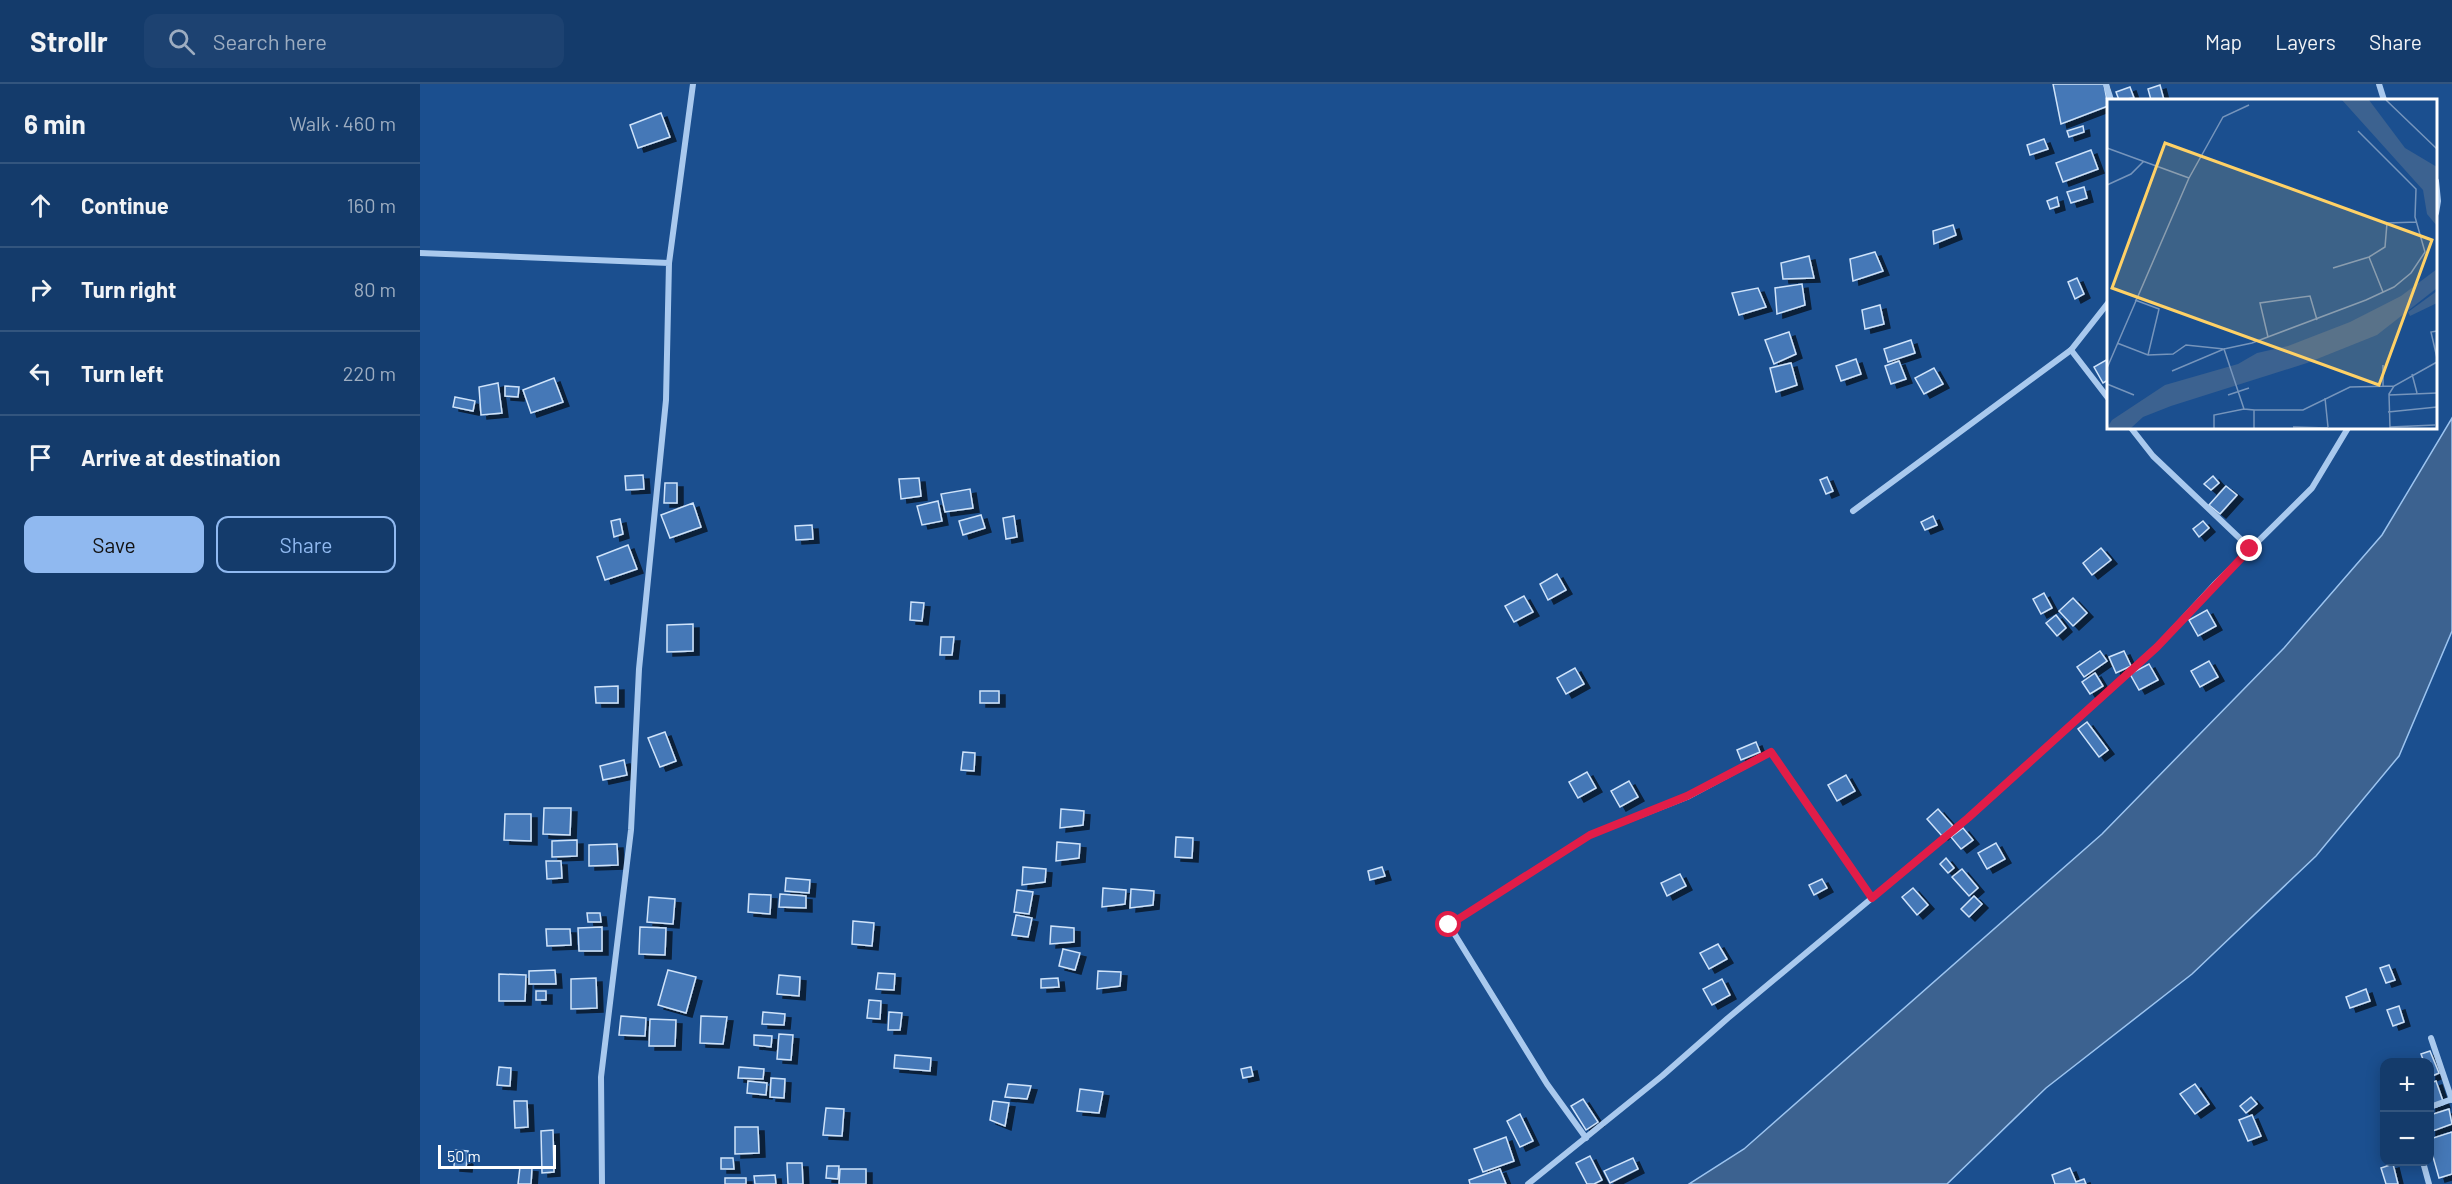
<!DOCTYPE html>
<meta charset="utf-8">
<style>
:root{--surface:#143b6b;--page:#1d4271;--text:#f1f3f6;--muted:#9dadc1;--line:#33557e;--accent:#90b9f0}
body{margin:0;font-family:Barlow,sans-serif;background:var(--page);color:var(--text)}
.controls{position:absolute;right:18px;bottom:18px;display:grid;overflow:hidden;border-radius:12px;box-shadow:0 3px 15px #0003}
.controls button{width:54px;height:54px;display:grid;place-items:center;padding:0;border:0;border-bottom:2px solid var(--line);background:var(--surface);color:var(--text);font:30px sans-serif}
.scale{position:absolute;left:18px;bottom:15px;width:118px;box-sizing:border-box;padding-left:6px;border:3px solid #fff;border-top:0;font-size:16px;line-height:21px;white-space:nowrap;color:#fff;-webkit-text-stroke:4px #1b4f8f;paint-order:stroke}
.stop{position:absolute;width:18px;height:18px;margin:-14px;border:4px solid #e11d48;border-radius:50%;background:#fff}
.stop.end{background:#e11d48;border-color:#fff;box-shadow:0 2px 6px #0008}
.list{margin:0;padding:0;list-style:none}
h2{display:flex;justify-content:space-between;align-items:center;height:78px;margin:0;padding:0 24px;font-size:26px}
h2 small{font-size:20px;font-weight:400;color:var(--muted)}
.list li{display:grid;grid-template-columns:39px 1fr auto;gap:18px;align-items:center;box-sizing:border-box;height:84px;padding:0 24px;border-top:2px solid var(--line)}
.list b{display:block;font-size:22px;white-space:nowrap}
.list em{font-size:20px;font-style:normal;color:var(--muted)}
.actions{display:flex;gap:12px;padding:18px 24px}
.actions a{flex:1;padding:14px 0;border:2px solid var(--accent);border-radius:12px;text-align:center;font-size:21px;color:var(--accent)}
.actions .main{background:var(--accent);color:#111}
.icon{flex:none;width:33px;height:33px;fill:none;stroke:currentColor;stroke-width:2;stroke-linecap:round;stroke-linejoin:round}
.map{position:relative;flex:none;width:2032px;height:1100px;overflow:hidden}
header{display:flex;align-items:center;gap:36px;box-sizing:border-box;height:84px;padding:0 30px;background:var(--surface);border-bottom:2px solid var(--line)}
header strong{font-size:28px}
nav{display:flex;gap:33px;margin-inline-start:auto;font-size:21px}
.search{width:420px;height:54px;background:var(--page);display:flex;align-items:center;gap:15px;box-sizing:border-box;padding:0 21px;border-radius:12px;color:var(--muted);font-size:22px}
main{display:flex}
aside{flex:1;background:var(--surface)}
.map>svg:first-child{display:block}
.water{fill:#3c6290;stroke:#9cc4f0;stroke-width:1.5}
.building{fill:#4478b7;stroke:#cfe3fa;stroke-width:1.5;filter:url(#shadow)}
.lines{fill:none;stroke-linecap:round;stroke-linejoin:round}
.street{stroke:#a9c9ee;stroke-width:6}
.route{stroke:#e11d48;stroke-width:8}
.inset-road{fill:none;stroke:#7695bc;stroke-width:1.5}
.view{fill:#ffd166;fill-opacity:0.15;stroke:#ffd166;stroke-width:3}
.inset-edge{fill:none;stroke:#fff;stroke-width:3}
</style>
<header>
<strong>Strollr</strong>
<div class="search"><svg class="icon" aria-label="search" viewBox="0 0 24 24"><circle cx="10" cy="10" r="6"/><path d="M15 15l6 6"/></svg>Search here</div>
<nav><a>Map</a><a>Layers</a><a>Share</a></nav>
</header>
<main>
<aside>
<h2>6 min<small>Walk · 460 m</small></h2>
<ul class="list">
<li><svg class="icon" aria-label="ahead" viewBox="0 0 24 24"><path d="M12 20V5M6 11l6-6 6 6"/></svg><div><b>Continue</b></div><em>160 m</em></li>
<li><svg class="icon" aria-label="right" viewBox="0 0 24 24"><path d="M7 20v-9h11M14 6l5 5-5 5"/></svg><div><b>Turn right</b></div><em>80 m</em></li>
<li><svg class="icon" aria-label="left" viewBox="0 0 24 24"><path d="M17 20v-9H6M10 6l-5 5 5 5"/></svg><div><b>Turn left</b></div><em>220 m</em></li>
<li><svg class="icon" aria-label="arrive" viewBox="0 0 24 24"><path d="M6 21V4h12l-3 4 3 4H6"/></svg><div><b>Arrive at destination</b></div></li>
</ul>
<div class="actions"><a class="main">Save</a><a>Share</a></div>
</aside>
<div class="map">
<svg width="2032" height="1100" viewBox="0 0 2032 1100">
<defs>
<filter id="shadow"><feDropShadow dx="6" dy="4" stdDeviation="0" flood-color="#0009"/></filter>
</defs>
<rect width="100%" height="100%" fill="#1b4f8f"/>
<polygon class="water" points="2032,334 2032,547 1979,672 1896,772 1772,890 1626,1004 1527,1100 1269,1100 1324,1065 1682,750 1864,564 1962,451"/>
<g class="building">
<polygon points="1633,0 1684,0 1688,22 1641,40"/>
<polygon points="1740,1 1744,16 1731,16 1728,5"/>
<polygon points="1710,3 1714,14 1699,16 1696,8"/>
<polygon points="241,29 250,53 218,64 210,41"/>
<polygon points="1663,42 1664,48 1649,53 1647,47"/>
<polygon points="1624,55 1628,65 1610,71 1607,61"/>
<polygon points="1671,66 1678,85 1643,98 1636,79"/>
<polygon points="1664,103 1667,114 1651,119 1647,108"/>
<polygon points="1637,113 1639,122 1630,125 1627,117"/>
<polygon points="1533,141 1536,151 1514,160 1513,147"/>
<polygon points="1455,168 1463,187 1433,197 1430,175"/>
<polygon points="1389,172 1394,194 1363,195 1361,179"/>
<polygon points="1657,194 1664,210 1655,215 1648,198"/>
<polygon points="1382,200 1385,221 1357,230 1355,204"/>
<polygon points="1338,204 1346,223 1319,231 1312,209"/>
<polygon points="1460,221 1464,240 1445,245 1442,226"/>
<polygon points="1369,248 1376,270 1354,280 1345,256"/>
<polygon points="1491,256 1495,269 1468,278 1464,265"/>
<polygon points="1436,275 1441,290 1421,297 1416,282"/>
<polygon points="1688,275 1688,296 1683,299 1674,283"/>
<polygon points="1479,277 1486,295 1471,300 1465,282"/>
<polygon points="1371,279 1377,301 1356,308 1350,284"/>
<polygon points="1514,284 1523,300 1504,310 1495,294"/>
<polygon points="134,294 143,318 111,329 103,306"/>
<polygon points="78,299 82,329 61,331 59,303"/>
<polygon points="85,302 99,303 98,313 85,312"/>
<polygon points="35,313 55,317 53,327 33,323"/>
<polygon points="223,391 224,405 206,406 205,392"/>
<polygon points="1793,392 1799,399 1791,406 1784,400"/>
<polygon points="1407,393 1413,407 1406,410 1400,396"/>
<polygon points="499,394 501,412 481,415 479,395"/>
<polygon points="245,399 257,399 257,419 244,419"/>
<polygon points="1806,402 1817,411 1800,430 1789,421"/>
<polygon points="550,405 553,424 525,428 521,410"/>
<polygon points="518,417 522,437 502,441 497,422"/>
<polygon points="273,419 281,443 250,454 241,431"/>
<polygon points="561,431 565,444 543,451 539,437"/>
<polygon points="594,432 597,453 586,455 583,434"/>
<polygon points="1513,432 1517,441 1505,446 1501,438"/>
<polygon points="200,435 203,450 194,453 191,437"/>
<polygon points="1783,437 1789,444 1779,453 1773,445"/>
<polygon points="392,441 393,455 376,456 375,442"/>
<polygon points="208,461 217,485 185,496 177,473"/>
<polygon points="1681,464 1691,476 1672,491 1663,479"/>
<polygon points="1137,490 1146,506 1128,516 1120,500"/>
<polygon points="1624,509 1632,524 1621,530 1613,515"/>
<polygon points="1104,512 1113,528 1094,538 1085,522"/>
<polygon points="1653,514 1667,529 1653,542 1639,527"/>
<polygon points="491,518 504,519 502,537 490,536"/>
<polygon points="1787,526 1796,542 1778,552 1769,536"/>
<polygon points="1636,531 1646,544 1637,552 1626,539"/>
<polygon points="273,540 273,567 247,568 247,541"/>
<polygon points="521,553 534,553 532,571 520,571"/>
<polygon points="1680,567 1687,577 1664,593 1657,583"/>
<polygon points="1704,567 1711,582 1696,589 1689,573"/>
<polygon points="1789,577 1798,593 1780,603 1771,587"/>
<polygon points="1729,580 1738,596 1719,606 1710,590"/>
<polygon points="1155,584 1164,600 1146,610 1137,594"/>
<polygon points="1675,589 1683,602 1670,610 1662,598"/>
<polygon points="198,602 198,619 176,619 175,603"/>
<rect x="560" y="607" width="19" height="12"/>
<polygon points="1667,638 1688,666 1679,673 1658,645"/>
<polygon points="245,648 256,677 240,683 228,654"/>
<polygon points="1336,658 1340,668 1321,676 1317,666"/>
<polygon points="543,668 555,669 554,687 541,686"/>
<polygon points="204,676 207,691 183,696 180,682"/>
<polygon points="1167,688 1176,704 1158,714 1149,698"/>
<polygon points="1426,691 1435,707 1417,717 1408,701"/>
<polygon points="1209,697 1218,713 1200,723 1191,707"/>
<polygon points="124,724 151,724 150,751 123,750"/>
<polygon points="641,725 664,727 663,741 640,744"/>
<polygon points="1518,725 1533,742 1522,752 1507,735"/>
<polygon points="85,730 111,730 111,757 84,756"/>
<polygon points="1543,744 1553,756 1541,765 1531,753"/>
<polygon points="756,753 773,754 772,774 755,773"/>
<polygon points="157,756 157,772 132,773 132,757"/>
<polygon points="637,758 660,760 659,774 636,777"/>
<polygon points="1576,759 1585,775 1567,785 1558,769"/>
<polygon points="197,760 198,781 169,782 169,761"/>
<polygon points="1526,774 1534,784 1528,789 1520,780"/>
<polygon points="126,777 141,777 142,794 127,795"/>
<polygon points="603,783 626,785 625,798 602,801"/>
<polygon points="962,783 965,792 950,796 948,787"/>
<polygon points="1542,785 1558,804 1549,812 1532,793"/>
<polygon points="1260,790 1266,802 1247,812 1241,799"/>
<polygon points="366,794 390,796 389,809 365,807"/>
<polygon points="1402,795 1407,804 1394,811 1389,801"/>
<polygon points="683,804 706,806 705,820 682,823"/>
<polygon points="1493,804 1508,821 1497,831 1482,813"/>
<polygon points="711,805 734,807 733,821 710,824"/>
<polygon points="597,806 613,808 609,830 594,828"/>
<polygon points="329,810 351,811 350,830 328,828"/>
<polygon points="360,810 386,812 386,824 359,823"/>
<polygon points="1554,812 1562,820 1549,833 1541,825"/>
<polygon points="229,813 255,815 253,840 227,838"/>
<polygon points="167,829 180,829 181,838 168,838"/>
<polygon points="596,831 612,834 608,853 592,851"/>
<polygon points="433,837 454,839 452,862 432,860"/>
<polygon points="631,842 654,844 654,858 630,860"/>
<polygon points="182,843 182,867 159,867 158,844"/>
<polygon points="220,843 246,844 245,871 219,870"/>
<polygon points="126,845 150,845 151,861 127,862"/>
<polygon points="1298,860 1307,875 1289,885 1280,869"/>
<polygon points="643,865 660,869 655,886 639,882"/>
<polygon points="1969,881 1975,896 1966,899 1960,884"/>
<polygon points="135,886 136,900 109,900 109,887"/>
<polygon points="248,886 276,893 266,929 238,921"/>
<polygon points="678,887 701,888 700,902 677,905"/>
<polygon points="458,889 475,890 474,906 456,905"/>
<polygon points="79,890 106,891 105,917 79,917"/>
<polygon points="359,891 380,893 379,912 357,910"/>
<polygon points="176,894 177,924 151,925 151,895"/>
<polygon points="638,894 639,903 621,904 621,895"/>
<polygon points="1302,895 1310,911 1292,921 1283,905"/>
<polygon points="1946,905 1950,917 1930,924 1926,913"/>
<rect x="116" y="907" width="10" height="9"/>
<polygon points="449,916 461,917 460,935 447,934"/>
<polygon points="1979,922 1984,938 1973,942 1967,926"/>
<polygon points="343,928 365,930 364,941 342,940"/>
<polygon points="469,928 482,929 480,946 468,946"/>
<polygon points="201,932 226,934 225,952 199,951"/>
<polygon points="281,932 307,933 303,960 280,959"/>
<polygon points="230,935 256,936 255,962 229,962"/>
<polygon points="359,950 373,951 371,976 357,975"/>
<polygon points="334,951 352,952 351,963 334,961"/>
<polygon points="2010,967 2019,989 2010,993 2010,978 2004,978 2001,970"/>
<polygon points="475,971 511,974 510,987 474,984"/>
<polygon points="79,983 91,984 90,1002 77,1001"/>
<polygon points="319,983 344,985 343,995 318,994"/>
<polygon points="831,983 833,992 823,994 821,985"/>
<polygon points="351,994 365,995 364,1014 350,1013"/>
<polygon points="328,997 347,999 346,1011 327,1009"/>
<polygon points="2016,997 2024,1020 2010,1025 2010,999"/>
<polygon points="588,1000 611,1002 607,1015 585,1013"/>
<polygon points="1775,1000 1789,1020 1775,1030 1760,1010"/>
<polygon points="660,1005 683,1008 679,1029 657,1027"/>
<polygon points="1831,1013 1837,1020 1826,1029 1820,1022"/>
<polygon points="1163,1015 1178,1038 1166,1046 1151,1022"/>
<polygon points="94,1017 107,1017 108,1043 95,1044"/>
<polygon points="573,1017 589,1019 585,1042 570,1036"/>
<polygon points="406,1024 424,1025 422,1052 403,1051"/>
<polygon points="2029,1025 2032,1040 2010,1048 2010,1031"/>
<polygon points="1100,1030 1113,1057 1100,1063 1087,1037"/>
<polygon points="1832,1031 1841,1052 1828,1057 1819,1036"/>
<polygon points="315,1043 338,1043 339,1069 315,1070"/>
<polygon points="133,1046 134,1088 122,1089 121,1047"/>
<polygon points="2032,1048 2032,1090 2019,1094 2010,1062 2010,1055"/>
<polygon points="1086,1053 1094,1077 1063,1088 1054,1065"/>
<polygon points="35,1066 48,1067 46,1084 34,1083"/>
<polygon points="1170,1072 1182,1096 1174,1100 1167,1100 1156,1079"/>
<polygon points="301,1074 313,1074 314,1085 301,1085"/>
<polygon points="1213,1074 1218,1085 1190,1099 1184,1087"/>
<polygon points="367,1079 382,1079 383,1100 368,1100"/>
<polygon points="1973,1080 1978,1100 1966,1100 1961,1084"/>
<polygon points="407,1082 419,1082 418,1095 406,1094"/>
<polygon points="100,1083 112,1084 111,1100 98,1100"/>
<polygon points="1650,1084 1656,1098 1664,1095 1666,1100 1635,1100 1632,1091"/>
<polygon points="420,1085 446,1085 446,1100 419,1100"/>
<polygon points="1080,1085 1086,1100 1050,1100 1049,1096"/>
<polygon points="355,1091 356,1100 335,1100 334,1092"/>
<rect x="305" y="1094" width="21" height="6"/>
</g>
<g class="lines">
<g class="street">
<polyline points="1686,0 1691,16"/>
<polyline points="1959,0 1964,16"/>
<polyline points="2016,97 2018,117 2016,129"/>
<polyline points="0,169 249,179 246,316 219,585 211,746 181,993 182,1100"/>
<polyline points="249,179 273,0"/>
<polyline points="1651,266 1688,314"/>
<polyline points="1711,344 1733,372 1831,465"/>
<polyline points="1433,427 1651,266 1688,219"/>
<polyline points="2011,954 2032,1016"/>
<polyline points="2010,1023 2032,1015"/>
<polyline points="1166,1054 1127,1000 1029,841 1170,751 1267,713 1351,668 1452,814"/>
<polyline points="2003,1078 2009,1100"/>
<polyline points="1108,1100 1242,992 1308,934 1548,734 1737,563 1794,501 1892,404 1928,344"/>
</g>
</g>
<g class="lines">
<polyline class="route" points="1029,841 1170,751 1267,712 1351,668 1452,814 1548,734 1737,563 1830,465"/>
</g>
<g transform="translate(1687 15)">
<rect width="330" height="330" fill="#1b4f8f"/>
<path d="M235,1H262L298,49L330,68V127L320,115L316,91ZM330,170V189L270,236L200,264L64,307L36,318L24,329H0L5,321L58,286L131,265L150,254L181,247L243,223L294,197ZM330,192V204L303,217L301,213Z" fill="#3c6290"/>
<path class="inset-road" d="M279,1L330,50M0,49L82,79L0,269M82,79L116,18L142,6M0,86L24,75L37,62M262,158L276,193M226,169L262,158L278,148L280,124L310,123M28,201L52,210L41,256M330,232L324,233L330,259M161,238L153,204L203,197L210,221M10,244L41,256L66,255L79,246L117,250L145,244L259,201L287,188L304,174L318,153L308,118L309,90L251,32M65,272L117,250L137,310L147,311V329M305,275L310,294M0,285L27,296M276,287V266M121,296L142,289M282,296L330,294M218,299L221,328M147,311H196L243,288L287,287M281,313L330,308M186,328L221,329M283,328L328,326M107,329V316L137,310M283,329L282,295L287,287L330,263"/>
<path class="view" d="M58,44L325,141L272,286L5,189Z"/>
<rect width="330" height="330" class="inset-edge"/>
</g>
</svg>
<div class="controls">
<button>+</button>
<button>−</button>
</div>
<div class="scale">50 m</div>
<div class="stop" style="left:1029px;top:841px"></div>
<div class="stop end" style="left:1830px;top:465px"></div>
</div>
</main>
